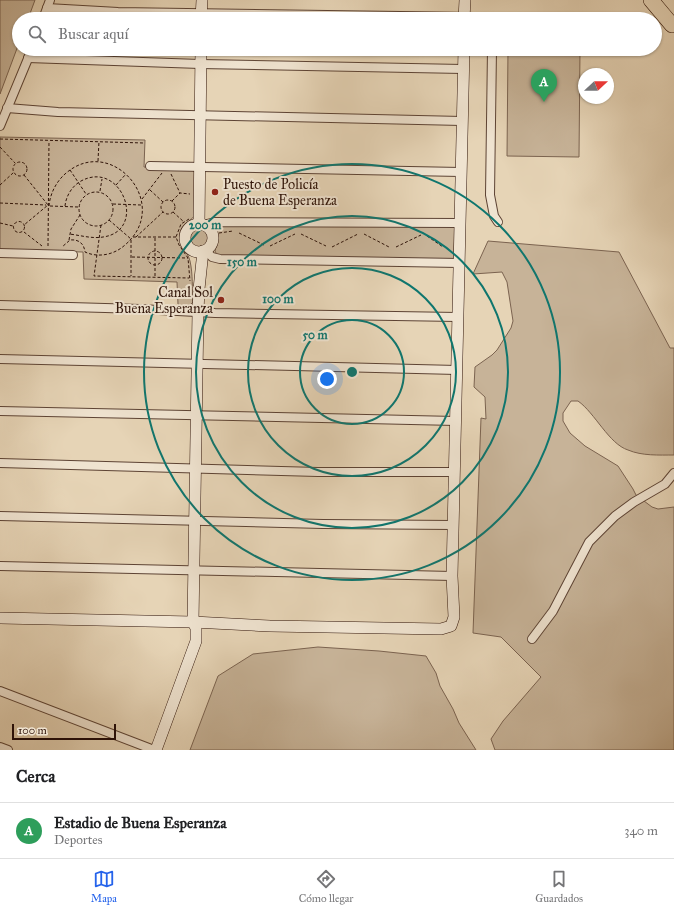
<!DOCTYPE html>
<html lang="es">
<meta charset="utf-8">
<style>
:root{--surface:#fff;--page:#f6f6f6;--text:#202124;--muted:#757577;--line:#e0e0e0;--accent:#2563eb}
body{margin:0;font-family:"IM FELL Great Primer",serif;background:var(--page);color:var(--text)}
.compass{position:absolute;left:578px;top:68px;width:36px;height:36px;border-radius:50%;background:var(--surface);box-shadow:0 1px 3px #0004;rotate:68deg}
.scale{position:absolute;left:12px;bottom:10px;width:104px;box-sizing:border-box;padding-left:4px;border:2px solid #2f1308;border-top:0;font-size:11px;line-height:14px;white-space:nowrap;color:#2f1308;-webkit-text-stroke:3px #efe3d0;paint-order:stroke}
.you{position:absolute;left:327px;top:379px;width:14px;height:14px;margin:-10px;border:3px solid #fff;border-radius:50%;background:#1a73e8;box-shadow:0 0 0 6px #1a73e833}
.badge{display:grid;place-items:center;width:26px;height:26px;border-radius:50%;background:var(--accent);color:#fff;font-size:13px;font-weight:700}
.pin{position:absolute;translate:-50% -33px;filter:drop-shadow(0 1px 2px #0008)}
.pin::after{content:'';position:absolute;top:21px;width:14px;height:12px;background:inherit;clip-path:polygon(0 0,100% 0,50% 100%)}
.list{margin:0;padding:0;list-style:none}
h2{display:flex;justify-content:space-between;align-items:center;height:52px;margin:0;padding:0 16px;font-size:17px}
h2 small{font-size:13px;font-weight:400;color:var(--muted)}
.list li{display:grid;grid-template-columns:26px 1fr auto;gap:12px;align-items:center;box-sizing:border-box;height:56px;padding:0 16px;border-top:1px solid var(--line)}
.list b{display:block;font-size:15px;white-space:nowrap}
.list p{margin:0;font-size:13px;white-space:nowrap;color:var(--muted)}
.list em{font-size:13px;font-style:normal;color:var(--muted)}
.icon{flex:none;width:22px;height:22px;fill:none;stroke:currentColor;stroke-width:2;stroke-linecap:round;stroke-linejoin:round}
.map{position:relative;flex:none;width:674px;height:750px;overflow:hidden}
.search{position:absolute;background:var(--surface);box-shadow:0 1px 3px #0004;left:12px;right:12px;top:12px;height:44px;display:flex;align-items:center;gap:10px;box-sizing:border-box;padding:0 14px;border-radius:22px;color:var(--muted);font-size:15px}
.sheet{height:108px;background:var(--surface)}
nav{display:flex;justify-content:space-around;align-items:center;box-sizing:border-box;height:56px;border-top:1px solid var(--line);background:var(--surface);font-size:11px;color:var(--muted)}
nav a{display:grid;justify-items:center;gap:2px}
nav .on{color:var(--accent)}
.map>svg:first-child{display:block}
.green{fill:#c7b398;stroke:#7b6350}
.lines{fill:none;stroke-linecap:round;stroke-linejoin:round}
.street-casing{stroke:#5d4334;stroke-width:10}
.secondary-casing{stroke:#2f1308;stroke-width:12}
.highway-casing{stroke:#2f1308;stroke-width:16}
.path{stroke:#2f1308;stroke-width:1;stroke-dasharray:3 2;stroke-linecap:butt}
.street{stroke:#efe3d0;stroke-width:8}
.secondary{stroke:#efe3d0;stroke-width:11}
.highway{stroke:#e6d4b6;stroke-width:15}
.ring{fill:none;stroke:#0f766e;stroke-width:2}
.poi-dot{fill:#8f2418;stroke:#efe3d0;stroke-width:1.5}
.labels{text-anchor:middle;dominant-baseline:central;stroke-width:4;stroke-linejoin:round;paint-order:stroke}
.poi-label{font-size:14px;fill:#2f1308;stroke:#efe3d0;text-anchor:start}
.centre{fill:#0f766e;stroke:#efe3d0;stroke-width:2}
.ring-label{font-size:12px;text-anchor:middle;font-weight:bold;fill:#0f766e;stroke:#efe3d0;stroke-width:4;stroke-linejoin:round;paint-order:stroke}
</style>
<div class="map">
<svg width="674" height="750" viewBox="0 0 674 750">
<rect width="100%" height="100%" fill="#e6d4b6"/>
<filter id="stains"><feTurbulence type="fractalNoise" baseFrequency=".005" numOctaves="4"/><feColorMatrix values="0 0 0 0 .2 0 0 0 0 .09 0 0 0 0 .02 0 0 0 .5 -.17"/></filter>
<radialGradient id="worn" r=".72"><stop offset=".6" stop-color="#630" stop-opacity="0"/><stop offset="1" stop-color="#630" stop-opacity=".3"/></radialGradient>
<g class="green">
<polygon points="0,0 35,0 28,19 19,19 19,43 0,94"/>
<polygon points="508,49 580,49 579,157 507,156"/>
<path d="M0,137L145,140L144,167L190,168L194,170L196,174V214C191,221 182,224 180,232C177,244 188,251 190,261C193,274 192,289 193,302L190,305L181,307L178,304L177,282L84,279L83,252L0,250Z"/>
<polygon points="215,224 455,225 454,259 237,257 217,255 215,251 218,238"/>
<circle cx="199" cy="238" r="11"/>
<path d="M488,241L619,252L670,348H674V455C659,455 642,456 628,450C609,444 595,413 578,401H571L563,413V421L570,433L585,446L618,466L633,489L636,495L652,507L658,509L674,507V750H495L491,739L503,721L541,677L501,637L473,633L481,418L486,419L485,397L474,387L475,367L492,355L497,350L511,328L513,321L507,282L502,272L473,274Z"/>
<polygon points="318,647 379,651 426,656 436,673 440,686 453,709 459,723 476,750 190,750 218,676 253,654"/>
</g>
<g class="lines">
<g class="street-casing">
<g id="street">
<polyline points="47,8 118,12 610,19"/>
<polyline points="43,19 50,0"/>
<polyline points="492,49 490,195 494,216 498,222"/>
<polyline points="28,58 200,64 463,69"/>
<polyline points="7,108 58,112 462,121"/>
<polyline points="0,126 32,49"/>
<polyline points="150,166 461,172"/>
<polyline points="203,225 215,222 460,223"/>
<polyline points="205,250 212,257 220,259 459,263"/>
<polyline points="0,253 73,255"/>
<polyline points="0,305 140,309 215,313 458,317"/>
<polyline points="0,359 457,370"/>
<polyline points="0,411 456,421"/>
<polyline points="0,463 318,472 455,472"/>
<polyline points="0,516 323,524 454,525"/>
<polyline points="0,566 452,576"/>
<polyline points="532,639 553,611 589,542 615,516 634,502 665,484 674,473"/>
<polyline points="0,691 154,750"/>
<polyline points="0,747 8,750"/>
</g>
</g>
<g class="secondary-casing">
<g id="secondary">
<polyline points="201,19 202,0"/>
<polyline points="464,19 465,0"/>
<polyline points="199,224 201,49"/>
<circle cx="199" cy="238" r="14"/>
<polyline points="0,618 193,622 270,626 441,629 451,626 454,617 452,576 464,49"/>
<polyline points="156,750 196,641 196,628 193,622 198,312 199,289 203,251"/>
</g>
</g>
<g class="highway-casing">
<polyline id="highway" points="651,0 672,25"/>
</g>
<g class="path">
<polyline points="0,139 144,143"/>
<polyline points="0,147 15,163"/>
<polyline points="98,161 99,141"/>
<circle cx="20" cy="169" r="7"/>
<polyline points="70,170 86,194"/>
<polyline points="171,174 180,193"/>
<polyline points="24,175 48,205 24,225"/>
<polyline points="0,185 13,173"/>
<polyline points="116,185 126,174"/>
<polyline points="150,190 163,202"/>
<polyline points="100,191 102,179"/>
<circle cx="96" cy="209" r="17"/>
<polyline points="142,199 162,173"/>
<circle cx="168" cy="207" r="7"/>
<polyline points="172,201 180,193 190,194"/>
<polyline points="0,203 46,205"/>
<polyline points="113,204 141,205"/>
<path d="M49,206C50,194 56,182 65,174C111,133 173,204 125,245C114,255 98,258 85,252C84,243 78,239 70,240L62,247"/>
<polyline points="50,206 78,207"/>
<path d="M65,206C66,196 72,186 81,181C122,159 148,231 103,237C92,239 79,235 69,234"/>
<polyline points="173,212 184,222"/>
<polyline points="189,219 181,224 176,237 179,245 188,258 190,281"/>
<polyline points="109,220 131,239 131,276"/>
<circle cx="19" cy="227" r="5.5"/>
<polyline points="0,223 13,226"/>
<polyline points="101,225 94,276 189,278"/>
<polyline points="24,232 42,246"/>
<polyline points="219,233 233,231"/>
<polyline points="239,233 264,245"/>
<polyline points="301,234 326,246"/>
<polyline points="364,234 389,247"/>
<polyline points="427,236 443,247"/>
<polyline points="133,237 176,237"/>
<polyline points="136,237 163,212"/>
<polyline points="69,240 71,229 80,215"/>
<polyline points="48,246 49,141"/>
<polyline points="270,246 295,234"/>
<polyline points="332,247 358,234"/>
<polyline points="396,247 421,235"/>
<circle cx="155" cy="258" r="7"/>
<polyline points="132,257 188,258"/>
<polyline points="155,276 155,238"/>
</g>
<use href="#street" class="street"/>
<use href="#secondary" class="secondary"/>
<use href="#highway" class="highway"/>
</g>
<g class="ring">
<circle cx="352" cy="372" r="52"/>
<circle cx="352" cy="372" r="104"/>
<circle cx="352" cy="372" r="156"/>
<circle cx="352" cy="372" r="208"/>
</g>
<g class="poi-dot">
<circle cx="215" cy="192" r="4"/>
<circle cx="221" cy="300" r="4"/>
</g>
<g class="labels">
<g class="poi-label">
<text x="223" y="184">Puesto de Policía<tspan x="223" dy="16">de Buena Esperanza</tspan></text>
<text x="213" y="292" text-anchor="end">Canal Sol<tspan x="213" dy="16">Buena Esperanza</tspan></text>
</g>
</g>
<circle cx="352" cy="372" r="6" class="centre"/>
<g class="ring-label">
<text x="205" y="229">200 m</text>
<text x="242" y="266">150 m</text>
<text x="278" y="303">100 m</text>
<text x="315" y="339">50 m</text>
</g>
<rect width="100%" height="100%" filter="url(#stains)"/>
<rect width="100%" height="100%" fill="url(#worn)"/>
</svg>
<svg class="compass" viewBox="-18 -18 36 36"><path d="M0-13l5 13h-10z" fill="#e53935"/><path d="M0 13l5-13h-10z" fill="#757577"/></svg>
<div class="scale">100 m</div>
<div class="you"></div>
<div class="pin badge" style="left:544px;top:102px;background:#2e9e5b">A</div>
<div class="search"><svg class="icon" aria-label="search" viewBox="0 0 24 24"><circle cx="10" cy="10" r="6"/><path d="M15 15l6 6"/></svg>Buscar aquí</div>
</div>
<section class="sheet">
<h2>Cerca<small></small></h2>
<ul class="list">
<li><span class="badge" style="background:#2e9e5b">A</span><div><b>Estadio de Buena Esperanza</b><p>Deportes</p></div><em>340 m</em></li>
</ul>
</section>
<nav>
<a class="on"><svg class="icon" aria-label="map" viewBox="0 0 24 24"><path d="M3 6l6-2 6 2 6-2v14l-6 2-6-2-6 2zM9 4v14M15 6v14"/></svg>Mapa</a>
<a><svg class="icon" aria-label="directions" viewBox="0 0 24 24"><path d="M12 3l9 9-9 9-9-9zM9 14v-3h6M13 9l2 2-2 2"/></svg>Cómo llegar</a>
<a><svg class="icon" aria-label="saved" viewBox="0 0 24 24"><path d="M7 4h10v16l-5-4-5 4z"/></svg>Guardados</a>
</nav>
